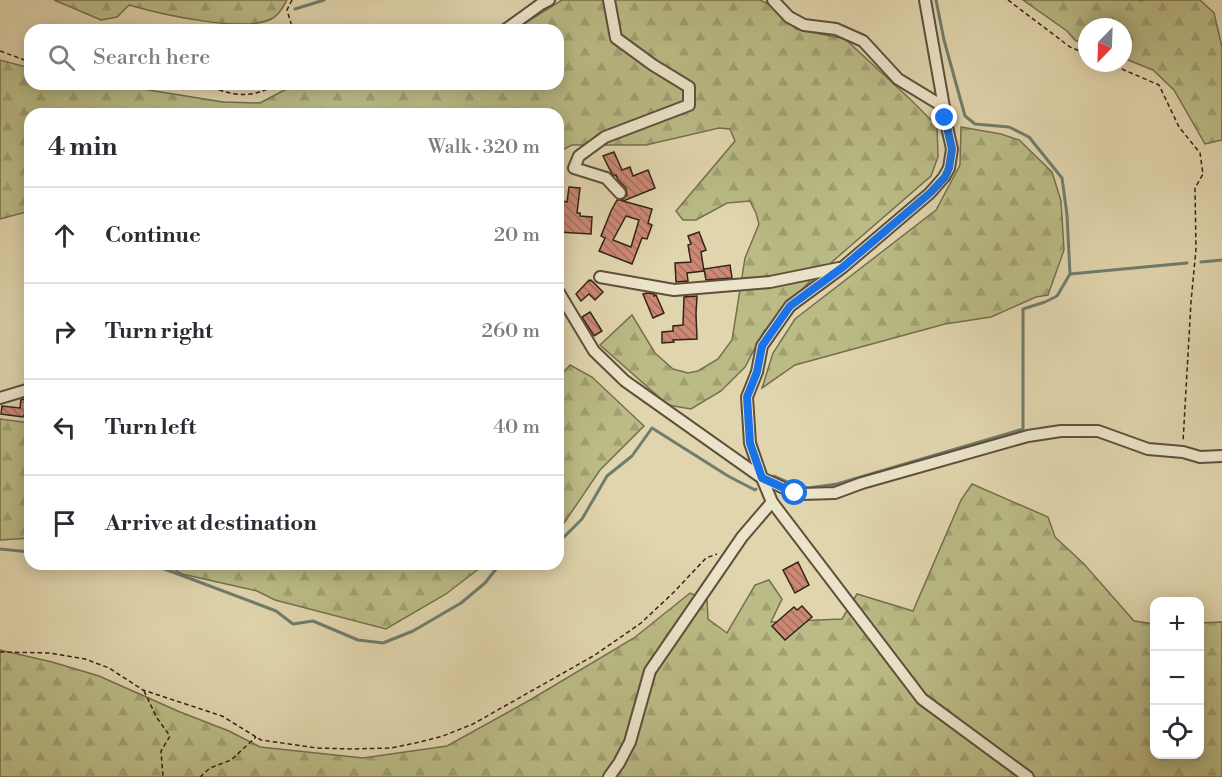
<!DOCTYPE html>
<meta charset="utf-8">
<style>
:root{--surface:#fff;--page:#f7f7f7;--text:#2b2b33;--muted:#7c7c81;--line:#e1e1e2}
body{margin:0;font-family:"Libre Bodoni",serif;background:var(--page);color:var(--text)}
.controls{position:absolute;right:18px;bottom:18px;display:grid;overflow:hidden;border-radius:12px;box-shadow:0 3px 15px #0003}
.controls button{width:54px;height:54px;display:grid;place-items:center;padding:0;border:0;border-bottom:2px solid var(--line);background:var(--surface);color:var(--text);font:30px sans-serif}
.compass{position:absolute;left:1078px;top:18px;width:54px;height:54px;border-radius:50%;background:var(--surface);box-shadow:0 3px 15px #0003;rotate:203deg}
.stop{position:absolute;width:18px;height:18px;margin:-14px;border:4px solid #1a73e8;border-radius:50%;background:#fff}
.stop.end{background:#1a73e8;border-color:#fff;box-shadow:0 2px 6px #0008}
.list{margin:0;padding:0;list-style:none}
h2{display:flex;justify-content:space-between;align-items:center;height:78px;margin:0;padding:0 24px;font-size:26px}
h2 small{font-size:20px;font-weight:400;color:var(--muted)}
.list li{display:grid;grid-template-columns:39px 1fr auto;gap:18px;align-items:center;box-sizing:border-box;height:96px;padding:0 24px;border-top:2px solid var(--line)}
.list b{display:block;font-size:22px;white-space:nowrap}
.list em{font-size:20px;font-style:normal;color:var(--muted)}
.icon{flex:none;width:33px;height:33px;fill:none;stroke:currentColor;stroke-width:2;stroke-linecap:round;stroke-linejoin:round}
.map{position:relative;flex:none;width:1222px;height:777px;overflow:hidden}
.search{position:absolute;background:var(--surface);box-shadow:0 3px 15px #0003;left:24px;top:24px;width:540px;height:66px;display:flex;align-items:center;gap:15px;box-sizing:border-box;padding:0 21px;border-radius:18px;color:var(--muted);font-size:22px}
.panel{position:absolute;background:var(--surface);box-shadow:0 3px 15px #0003;left:24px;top:108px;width:540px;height:462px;border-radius:18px}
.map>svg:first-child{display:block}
.forest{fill:url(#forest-firs);stroke:#766f4e;stroke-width:1.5}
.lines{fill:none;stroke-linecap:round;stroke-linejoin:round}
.stream{stroke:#6e7d6d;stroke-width:3}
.building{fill:url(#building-back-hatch);stroke:#332318;stroke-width:1.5;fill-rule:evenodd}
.minor-casing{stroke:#5e503d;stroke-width:14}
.path{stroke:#332318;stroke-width:1.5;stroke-dasharray:4.5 3;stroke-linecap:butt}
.minor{stroke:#ece4ca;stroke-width:10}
.route{stroke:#1a73e8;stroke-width:8}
</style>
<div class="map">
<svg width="1222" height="777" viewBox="0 0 1222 777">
<defs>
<pattern id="forest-firs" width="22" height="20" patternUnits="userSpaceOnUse" patternTransform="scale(1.5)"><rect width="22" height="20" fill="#babb85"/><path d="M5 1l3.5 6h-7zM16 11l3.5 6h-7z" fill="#a0a072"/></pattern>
<pattern id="building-back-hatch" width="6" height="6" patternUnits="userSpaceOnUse" patternTransform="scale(1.5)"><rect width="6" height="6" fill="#cc8874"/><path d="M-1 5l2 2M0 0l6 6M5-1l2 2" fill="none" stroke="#a66f5e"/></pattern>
</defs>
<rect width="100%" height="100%" fill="#e1d5ad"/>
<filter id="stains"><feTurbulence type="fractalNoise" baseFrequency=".00333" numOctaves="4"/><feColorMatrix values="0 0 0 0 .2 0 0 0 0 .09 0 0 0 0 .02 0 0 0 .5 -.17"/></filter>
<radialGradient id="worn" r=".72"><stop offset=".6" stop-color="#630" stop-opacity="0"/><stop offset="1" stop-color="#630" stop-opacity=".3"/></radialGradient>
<g class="forest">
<path d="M54,0H287C283,7 280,14 273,18C246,34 160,14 129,5L117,17L101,20Z"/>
<polygon points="562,0 760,0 771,5 796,29 845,39 910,99 937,126 938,157 931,176 810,281 764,331 745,367 721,391 691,409 668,405 600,345 632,315 655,353 673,369 688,373 698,371 718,359 732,340 745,258 759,224 756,213 750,201 727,203 696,220 683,220 676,211 735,141 730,129 719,128 646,145 572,145 558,152 558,114 30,114 30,211 0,219 0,60 30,68 30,84 91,84 130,87 223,102 260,103 296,84 558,84 558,30 514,30"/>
<polygon points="1023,0 1138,0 1141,1 1144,0 1200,0 1214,13 1222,47 1222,140 1205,144 1174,90 1153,70 1123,58 1123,27 1087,27 1087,45 1075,40 1067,31"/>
<polygon points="961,127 1001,134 1019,140 1052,172 1061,201 1064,250 1048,295 1036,297 991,317 945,324 795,365 762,388 773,353 795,319 936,210 960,165"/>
<polygon points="570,365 592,377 644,426 600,470 558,532 558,378"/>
<polygon points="0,419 30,423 30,538 0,540"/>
<polygon points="972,484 1048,517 1055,537 1084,564 1134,621 1154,624 1154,754 1200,754 1200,623 1222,622 1222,777 0,777 0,650 52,662 99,676 180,712 229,731 260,747 363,758 447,746 530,700 634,638 690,593 707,600 708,619 727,633 755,585 769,580 782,599 771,622 842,619 857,594 913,611 961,500"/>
<polygon points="165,564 485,564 446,594 386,629 275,600 257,591 182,574"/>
</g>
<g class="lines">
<g class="stream">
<polyline points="295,9 324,0"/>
<polyline points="1201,262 1222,260"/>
<polyline points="1070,274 1187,263"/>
<polyline points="772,477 774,476 792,484 808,488 837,484 1023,429 1023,309 1045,302 1057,296 1070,274 1067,215 1062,178 1029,137 1009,127 975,124 965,116 944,40 936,0"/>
<polyline points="558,543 582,519 607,476 632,456 652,428 728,476 755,490 756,489"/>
<polyline points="0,549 30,552"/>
<polyline points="159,564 162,568 276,611 293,624 313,621 358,640 383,643 413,631 461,603 485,583 500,564"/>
</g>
</g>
<g class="building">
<path d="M614,152L622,170L630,167L633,176L648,170L655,188L623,201L652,209L648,223L652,225L647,239L642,238L632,264L599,251L605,238L601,236L611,211L617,200H622L627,195L626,188L618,180L616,175L614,176L611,172L603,156ZM626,216L639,220L631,247L613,240Z"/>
<polygon points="569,187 580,188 577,213 580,213 580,216 592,217 591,234 558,232 558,200 567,202"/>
<polygon points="699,232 706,250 701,252 704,271 687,273 688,281 676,282 675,263 691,262 688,245 691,244 688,236"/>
<polygon points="730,265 732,278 706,280 704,269"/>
<polygon points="589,280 590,281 591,280 603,292 595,300 589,294 581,301 576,294"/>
<polygon points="647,293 654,294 654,296 656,295 664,313 653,318 643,294"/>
<polygon points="697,296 696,314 697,339 673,340 674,342 662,343 662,332 673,331 673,326 683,325 684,297"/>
<polygon points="590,312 602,331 594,336 582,317"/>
<polygon points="23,399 30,400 30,416 24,415 23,417 1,414 2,406 20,408 21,400"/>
<polygon points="798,562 809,585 795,593 783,570"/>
<polygon points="802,606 812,617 785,640 772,626 794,607 797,610"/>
</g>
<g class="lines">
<g class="minor-casing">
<g id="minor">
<polyline points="609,0 616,38 653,65 689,87 689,105 605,137 579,156 574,168 606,178 620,193"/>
<polyline points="773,0 789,17 804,25 836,29 863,41 898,79 944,107"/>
<polyline points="925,0 944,107 945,118 952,149 949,168 944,177 930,193 843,267 790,306 762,346 757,372 747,397 750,443 762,478 772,502 922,699 1028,777"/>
<polyline points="505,30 541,4 549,0"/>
<polyline points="600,277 674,290 770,282 839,268"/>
<polyline points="558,291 594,351 625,381 762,478 795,493 802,494 835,493 862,483 1028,436 1061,431 1098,431 1148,449 1183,452 1200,457 1222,456"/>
<polyline points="0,398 30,389"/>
<polyline points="609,777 619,763 630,742 650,671 742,537 772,502"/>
</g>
</g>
<g class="path">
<polyline points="292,0 287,10 293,30"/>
<polyline points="1008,0 1070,47 1087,54"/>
<polyline points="0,51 30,62"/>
<polyline points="1108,63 1159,85 1179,127 1200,153 1203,174 1195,188 1196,249 1191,302 1183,442"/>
<path d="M205,84C233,97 251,99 278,84"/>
<polyline points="0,652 50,653 85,659 109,668 143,690 222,716 261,740 317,748 352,749 391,748 420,742 443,736 473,724 595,655 641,623 674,592 706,558 717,554"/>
<polyline points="144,691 157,718 170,736 161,751 163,777"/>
<polyline points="200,777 210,768 231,760 256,737"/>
</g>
<use href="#minor" class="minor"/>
</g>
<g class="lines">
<polyline class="route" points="795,493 762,478 750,443 747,397 757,372 762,346 790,306 843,267 930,193 945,177 949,168 952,149 945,118"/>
</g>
<rect width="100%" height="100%" filter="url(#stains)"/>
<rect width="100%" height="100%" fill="url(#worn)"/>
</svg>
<div class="controls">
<button>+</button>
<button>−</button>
<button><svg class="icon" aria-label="locate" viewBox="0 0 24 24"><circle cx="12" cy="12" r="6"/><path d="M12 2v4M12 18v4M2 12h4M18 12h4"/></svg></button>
</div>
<svg class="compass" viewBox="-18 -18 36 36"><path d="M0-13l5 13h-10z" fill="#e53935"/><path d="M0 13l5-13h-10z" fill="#7c7c81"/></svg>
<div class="stop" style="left:795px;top:493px"></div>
<div class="stop end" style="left:945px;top:118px"></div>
<div class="search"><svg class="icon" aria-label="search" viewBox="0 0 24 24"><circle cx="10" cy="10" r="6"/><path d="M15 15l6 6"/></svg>Search here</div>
<section class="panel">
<h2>4 min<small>Walk · 320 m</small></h2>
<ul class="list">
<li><svg class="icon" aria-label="ahead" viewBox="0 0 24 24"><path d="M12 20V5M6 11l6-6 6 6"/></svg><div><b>Continue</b></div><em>20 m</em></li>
<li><svg class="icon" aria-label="right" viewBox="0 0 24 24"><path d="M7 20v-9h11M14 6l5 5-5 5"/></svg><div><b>Turn right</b></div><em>260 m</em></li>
<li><svg class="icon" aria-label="left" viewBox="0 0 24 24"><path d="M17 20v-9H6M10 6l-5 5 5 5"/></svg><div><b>Turn left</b></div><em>40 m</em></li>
<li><svg class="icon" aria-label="arrive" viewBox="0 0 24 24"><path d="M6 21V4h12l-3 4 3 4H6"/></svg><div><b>Arrive at destination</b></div></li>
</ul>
</section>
</div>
